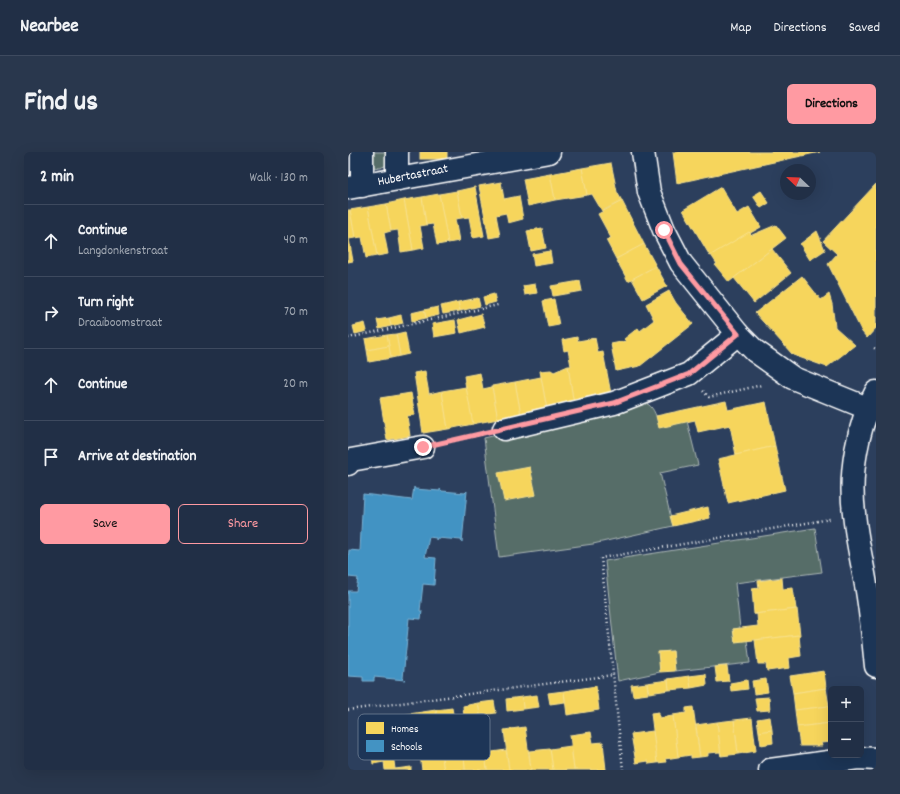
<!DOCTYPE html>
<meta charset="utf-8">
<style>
:root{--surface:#212f46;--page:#29374d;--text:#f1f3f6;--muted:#a2a9b3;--line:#3e4a5f;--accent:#ff9aa2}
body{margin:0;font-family:Dekko,sans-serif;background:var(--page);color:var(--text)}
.controls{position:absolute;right:12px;bottom:12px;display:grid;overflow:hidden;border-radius:6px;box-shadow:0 4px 16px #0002}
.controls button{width:36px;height:36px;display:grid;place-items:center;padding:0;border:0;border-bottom:1px solid var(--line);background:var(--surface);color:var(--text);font:20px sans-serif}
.compass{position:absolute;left:432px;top:12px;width:36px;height:36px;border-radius:50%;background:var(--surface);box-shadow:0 4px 16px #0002;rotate:293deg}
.stop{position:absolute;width:12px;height:12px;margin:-9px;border:3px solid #ff9aa2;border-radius:50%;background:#fff}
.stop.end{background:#ff9aa2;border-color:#fff;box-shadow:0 1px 4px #0008}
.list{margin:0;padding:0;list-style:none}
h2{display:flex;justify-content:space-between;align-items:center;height:52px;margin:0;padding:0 16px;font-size:17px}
h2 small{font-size:13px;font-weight:400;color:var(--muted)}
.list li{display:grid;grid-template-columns:26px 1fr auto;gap:12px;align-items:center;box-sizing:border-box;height:72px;padding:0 16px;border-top:1px solid var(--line)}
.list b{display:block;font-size:15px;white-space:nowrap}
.list p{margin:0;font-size:13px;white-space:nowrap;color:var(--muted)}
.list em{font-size:13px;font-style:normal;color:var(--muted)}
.actions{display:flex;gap:8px;padding:12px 16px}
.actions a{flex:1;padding:9px 0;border:1px solid var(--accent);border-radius:6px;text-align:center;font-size:14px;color:var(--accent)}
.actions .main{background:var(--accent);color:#111}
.icon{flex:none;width:22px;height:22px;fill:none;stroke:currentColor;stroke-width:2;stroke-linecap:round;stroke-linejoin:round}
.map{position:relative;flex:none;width:528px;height:618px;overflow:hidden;border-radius:6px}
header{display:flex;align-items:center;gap:24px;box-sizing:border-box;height:56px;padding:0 20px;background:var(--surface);border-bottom:1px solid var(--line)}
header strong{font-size:19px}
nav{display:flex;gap:22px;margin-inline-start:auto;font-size:14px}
.intro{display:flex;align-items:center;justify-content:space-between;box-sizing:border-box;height:96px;padding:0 24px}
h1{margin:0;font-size:28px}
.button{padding:10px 18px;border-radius:6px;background:var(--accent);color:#111;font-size:14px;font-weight:700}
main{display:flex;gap:24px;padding:0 24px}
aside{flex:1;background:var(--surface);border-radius:6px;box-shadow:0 4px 16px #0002}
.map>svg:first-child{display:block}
.green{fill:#576d68;stroke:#abb6b4}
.homes{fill:#f6d55c;stroke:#f9e28d}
.schools{fill:#4393c3;stroke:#7bb3d5}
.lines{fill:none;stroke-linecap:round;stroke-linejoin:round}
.street-casing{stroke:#fff;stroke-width:25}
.secondary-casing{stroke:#fff;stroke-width:25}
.path{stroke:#fff;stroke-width:2.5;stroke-dasharray:1 3;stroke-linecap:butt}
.street{stroke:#1d3557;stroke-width:22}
.secondary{stroke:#1d3557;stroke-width:22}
.route{stroke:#ff9aa2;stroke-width:5}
.labels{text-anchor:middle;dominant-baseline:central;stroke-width:4;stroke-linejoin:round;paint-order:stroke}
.street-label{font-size:13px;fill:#fff;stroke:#1d3557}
.key{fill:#1d3557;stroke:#617289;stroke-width:1}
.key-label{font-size:11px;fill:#fff}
</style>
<header>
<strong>Nearbee</strong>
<nav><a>Map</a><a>Directions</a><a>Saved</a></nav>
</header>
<div class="intro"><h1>Find us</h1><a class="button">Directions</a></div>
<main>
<aside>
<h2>2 min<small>Walk · 130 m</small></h2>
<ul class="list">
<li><svg class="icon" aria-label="ahead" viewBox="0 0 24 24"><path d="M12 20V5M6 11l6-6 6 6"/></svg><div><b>Continue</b><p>Langdonkenstraat</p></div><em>40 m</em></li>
<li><svg class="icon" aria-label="right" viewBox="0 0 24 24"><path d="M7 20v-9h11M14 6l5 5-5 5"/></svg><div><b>Turn right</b><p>Draaiboomstraat</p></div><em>70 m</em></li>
<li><svg class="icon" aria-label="ahead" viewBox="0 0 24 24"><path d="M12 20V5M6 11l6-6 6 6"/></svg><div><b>Continue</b></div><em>20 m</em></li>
<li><svg class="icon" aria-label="arrive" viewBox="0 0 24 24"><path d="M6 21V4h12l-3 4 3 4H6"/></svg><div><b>Arrive at destination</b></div></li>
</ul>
<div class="actions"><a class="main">Save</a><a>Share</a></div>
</aside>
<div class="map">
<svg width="528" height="618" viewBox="0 0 528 618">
<rect width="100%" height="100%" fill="#2c3f5d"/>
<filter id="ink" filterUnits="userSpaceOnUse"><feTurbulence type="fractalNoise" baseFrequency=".025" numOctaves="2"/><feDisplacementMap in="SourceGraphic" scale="8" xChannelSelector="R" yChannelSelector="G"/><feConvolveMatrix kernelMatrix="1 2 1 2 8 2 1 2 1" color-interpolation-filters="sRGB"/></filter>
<g filter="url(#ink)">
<g class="green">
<polygon points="21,0 41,0 39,13 32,16 25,15"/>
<path d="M293,249C302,252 305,256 308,264L339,269L350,313L312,321L325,374L245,392L151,405L136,286Z"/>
<polygon points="467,376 474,420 387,431 392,476 385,477 387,489 399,488 402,511 327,519 325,499 311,500 312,520 270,529 257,409"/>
</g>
<g class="homes">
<rect x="72" y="0" width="27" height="7"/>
<polygon points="325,0 472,0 329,31"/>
<polygon points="263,11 269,40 274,49 254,59 244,42 239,43 234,16"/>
<polygon points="234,16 239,43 207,48 202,22"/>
<polygon points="202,22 207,48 180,54 175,27"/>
<polygon points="153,30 156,47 171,44 175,67 160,71 158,61 148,63 152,84 141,86 131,34"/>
<polygon points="528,32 528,176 519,186 514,180 480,112 489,102 475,89"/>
<polygon points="127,35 136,84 125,86 121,65 114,66 109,39"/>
<polygon points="373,35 389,62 401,55 413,75 362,104 335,58"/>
<polygon points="109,39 114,66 107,67 111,89 100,91 91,42"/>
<polygon points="413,39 421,51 413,56 405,44"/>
<polygon points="91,42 100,91 89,93 85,72 78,73 74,45"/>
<polygon points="74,45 78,73 72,74 76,96 65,98 56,48"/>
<polygon points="56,48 65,98 53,100 50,78 43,79 38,52"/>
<polygon points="274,49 296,92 268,107 258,88 263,86 250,62"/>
<polygon points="38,52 43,79 36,81 40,102 29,104 20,55"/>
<polygon points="20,55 29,104 18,106 14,85 7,86 2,58"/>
<polygon points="0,58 2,58 7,86 1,87 5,109 0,110"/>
<polygon points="428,73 438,86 381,130 367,113 369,112 363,103 401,80 404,83"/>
<polygon points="194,76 198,96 183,99 179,79"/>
<polygon points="469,79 477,98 462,108 452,92"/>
<polygon points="296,92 308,114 280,129 268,107"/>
<polygon points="424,97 443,121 406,151 386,126"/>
<polygon points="202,99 204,111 186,114 184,102"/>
<polygon points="308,114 319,134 295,147 284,127"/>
<polygon points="454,124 473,148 481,142 484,152 487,175 507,193 479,215 445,203 407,161"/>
<polygon points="232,129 234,139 205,144 203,134"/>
<polygon points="187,132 189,141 177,143 175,134"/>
<polygon points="321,139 328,151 345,172 292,214 268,219 263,192 278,189 276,187 290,176 292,179 306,168 298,152"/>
<polygon points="146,142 148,150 137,153 135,145"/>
<polygon points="130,146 132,154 112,159 110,150"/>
<polygon points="206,147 211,173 200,175 195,149"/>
<polygon points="110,150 112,159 95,162 93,154"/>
<polygon points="90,155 91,163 78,166 76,158"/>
<polygon points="76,158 78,166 64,169 63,161"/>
<polygon points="133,162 137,175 113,181 110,168"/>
<polygon points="53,163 55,171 43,174 41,166"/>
<polygon points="41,166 43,174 31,177 29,168"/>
<polygon points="107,168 109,181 86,185 84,172"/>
<polygon points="17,171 19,179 7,182 5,174"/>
<polygon points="57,180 61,202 52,204 48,182"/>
<polygon points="48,182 52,204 43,206 39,183"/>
<polygon points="39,183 41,194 19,198 17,187"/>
<polygon points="229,185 230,189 247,186 250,201 255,200 264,247 226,254 220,214 223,214 220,198 216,199 214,188"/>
<polygon points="41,194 43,206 21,210 19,198"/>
<polygon points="220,214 226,254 199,258 192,219 203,218 206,220"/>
<polygon points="77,219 81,242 94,239 100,277 75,281 66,221"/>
<polygon points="132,221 135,237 144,235 150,267 124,272 116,224"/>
<polygon points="193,225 199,258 173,263 167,230"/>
<polygon points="167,230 173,263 150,267 144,234"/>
<polygon points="118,235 125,272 100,277 94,239"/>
<polygon points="63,241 67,263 59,264 62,284 39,288 32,246"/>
<polygon points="378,249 380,258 418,250 427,294 388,303 382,273 350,280 347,268 311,276 308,264"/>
<polygon points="427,294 437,338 380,351 370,307"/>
<polygon points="182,315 188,343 156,349 150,321"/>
<polygon points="360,355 362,366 325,374 322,364"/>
<polygon points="434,426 435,437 445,436 448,457 406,462 404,437 411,436 410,429"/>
<polygon points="449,457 452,483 387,490 385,477 410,474 409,462 406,462"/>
<polygon points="451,483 453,504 441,506 442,516 419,519 418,512 410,512 407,488"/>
<polygon points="325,499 327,519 312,520 310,500"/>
<polygon points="379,514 381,529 369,530 367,515"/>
<polygon points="476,519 478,536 445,541 442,524"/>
<polygon points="358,522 359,533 343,536 341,524"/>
<polygon points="341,524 343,536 321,538 320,527"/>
<polygon points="418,527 420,540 406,542 404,529"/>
<polygon points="320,528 321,538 301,541 299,531"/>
<polygon points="399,528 400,537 383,539 382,531"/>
<polygon points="299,531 300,542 285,544 283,533"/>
<polygon points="248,534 251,558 219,563 216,539"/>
<polygon points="478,536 481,554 447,558 445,541"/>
<polygon points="216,539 217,550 202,552 200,541"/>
<polygon points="189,543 191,555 175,557 174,545"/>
<polygon points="174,545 175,557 159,559 158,547"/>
<polygon points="421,545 422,558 409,559 407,546"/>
<polygon points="146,549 148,561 132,563 130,551"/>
<polygon points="130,551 132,563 116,565 115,554"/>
<polygon points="481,554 483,571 449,575 447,558"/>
<polygon points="345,555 352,605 343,606 343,603 330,605 325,563 338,561 338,556"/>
<polygon points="104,556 106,567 89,570 88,558"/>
<polygon points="88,558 89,570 63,574 61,562"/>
<polygon points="311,560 311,566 325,564 330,605 317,607 318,610 309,611 303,561"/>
<polygon points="61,562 65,584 43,587 47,617 63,615 63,618 37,618 31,566"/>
<polygon points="422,565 424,578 411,580 409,567"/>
<polygon points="404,566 408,599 390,602 386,568"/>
<polygon points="386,568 390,602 373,604 369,570"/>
<polygon points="369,570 373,604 372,600 360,601 360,604 352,605 348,573"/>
<polygon points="483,571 483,590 473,591 474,594 452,594 449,575"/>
<polygon points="177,575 183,618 161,618 156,578"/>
<polygon points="424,578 425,591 413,593 411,580"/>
<polygon points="305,579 309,611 301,612 300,609 288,611 283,582"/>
<polygon points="243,580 245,591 255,590 258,618 226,618 222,583"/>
<polygon points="92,593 96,618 74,618 71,595"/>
<polygon points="34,594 36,610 25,612 23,595"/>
<polygon points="223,594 226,618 205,618 202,597"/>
<polygon points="202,597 205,618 183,618 181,599"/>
<polygon points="158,598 161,618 139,618 137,601"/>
<polygon points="137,601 139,618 117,618 116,603"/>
<polygon points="116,603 117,618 96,618 94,606"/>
</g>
<polygon class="schools" points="66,335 67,337 92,339 92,337 94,339 117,341 119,339 114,390 113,388 89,386 88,388 88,386 81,385 77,405 88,406 86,433 75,432 72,459 74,459 73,467 61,466 55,526 57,528 26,525 26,529 15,529 15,525 0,524 0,439 8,439 10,426 0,425 0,408 1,398 12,399 15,342 64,348"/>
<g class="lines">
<g class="street-casing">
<g id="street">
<polyline points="14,0 14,34"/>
<polyline points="49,0 49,27"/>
<polyline points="295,0 301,40 316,78 333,111 390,182 407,199 445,226 519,256"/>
<polyline points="0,36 201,0"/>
<polyline points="156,277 266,251 341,222 390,182"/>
<polyline points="0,312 3,308 75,295"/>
<polyline points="422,618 510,606 528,607"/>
</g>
</g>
<g class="secondary-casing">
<path id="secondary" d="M528,240C509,275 501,322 506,361C508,385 514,409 518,433C523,460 525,487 528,514"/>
</g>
<g class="path">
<polyline points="0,186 150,153"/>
<polyline points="526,196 528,197"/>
<polyline points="355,239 361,245 414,233"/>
<polyline points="98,290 134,282"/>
<polyline points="0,558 265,523"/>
<polyline points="275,618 253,406 482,367"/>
</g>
<use href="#street" class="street"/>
<use href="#secondary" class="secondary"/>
</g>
</g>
<g class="lines" filter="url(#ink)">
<polyline class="route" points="75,295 266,251 341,222 390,182 333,112 316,78"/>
</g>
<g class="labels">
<g class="street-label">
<text transform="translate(65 24) rotate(-11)">Hubertastraat</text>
</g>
</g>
<rect x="10" y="562" width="132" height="46" rx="6" class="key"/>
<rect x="18" y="570" width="18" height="12" fill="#f6d55c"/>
<rect x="18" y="588" width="18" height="12" fill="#4393c3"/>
<g class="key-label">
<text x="43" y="580">Homes</text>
<text x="43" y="598">Schools</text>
</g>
</svg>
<div class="controls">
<button>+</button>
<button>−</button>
</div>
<svg class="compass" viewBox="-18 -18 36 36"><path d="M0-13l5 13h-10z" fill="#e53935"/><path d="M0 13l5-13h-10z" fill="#a2a9b3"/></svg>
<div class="stop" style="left:316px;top:78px"></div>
<div class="stop end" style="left:75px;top:295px"></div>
</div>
</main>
